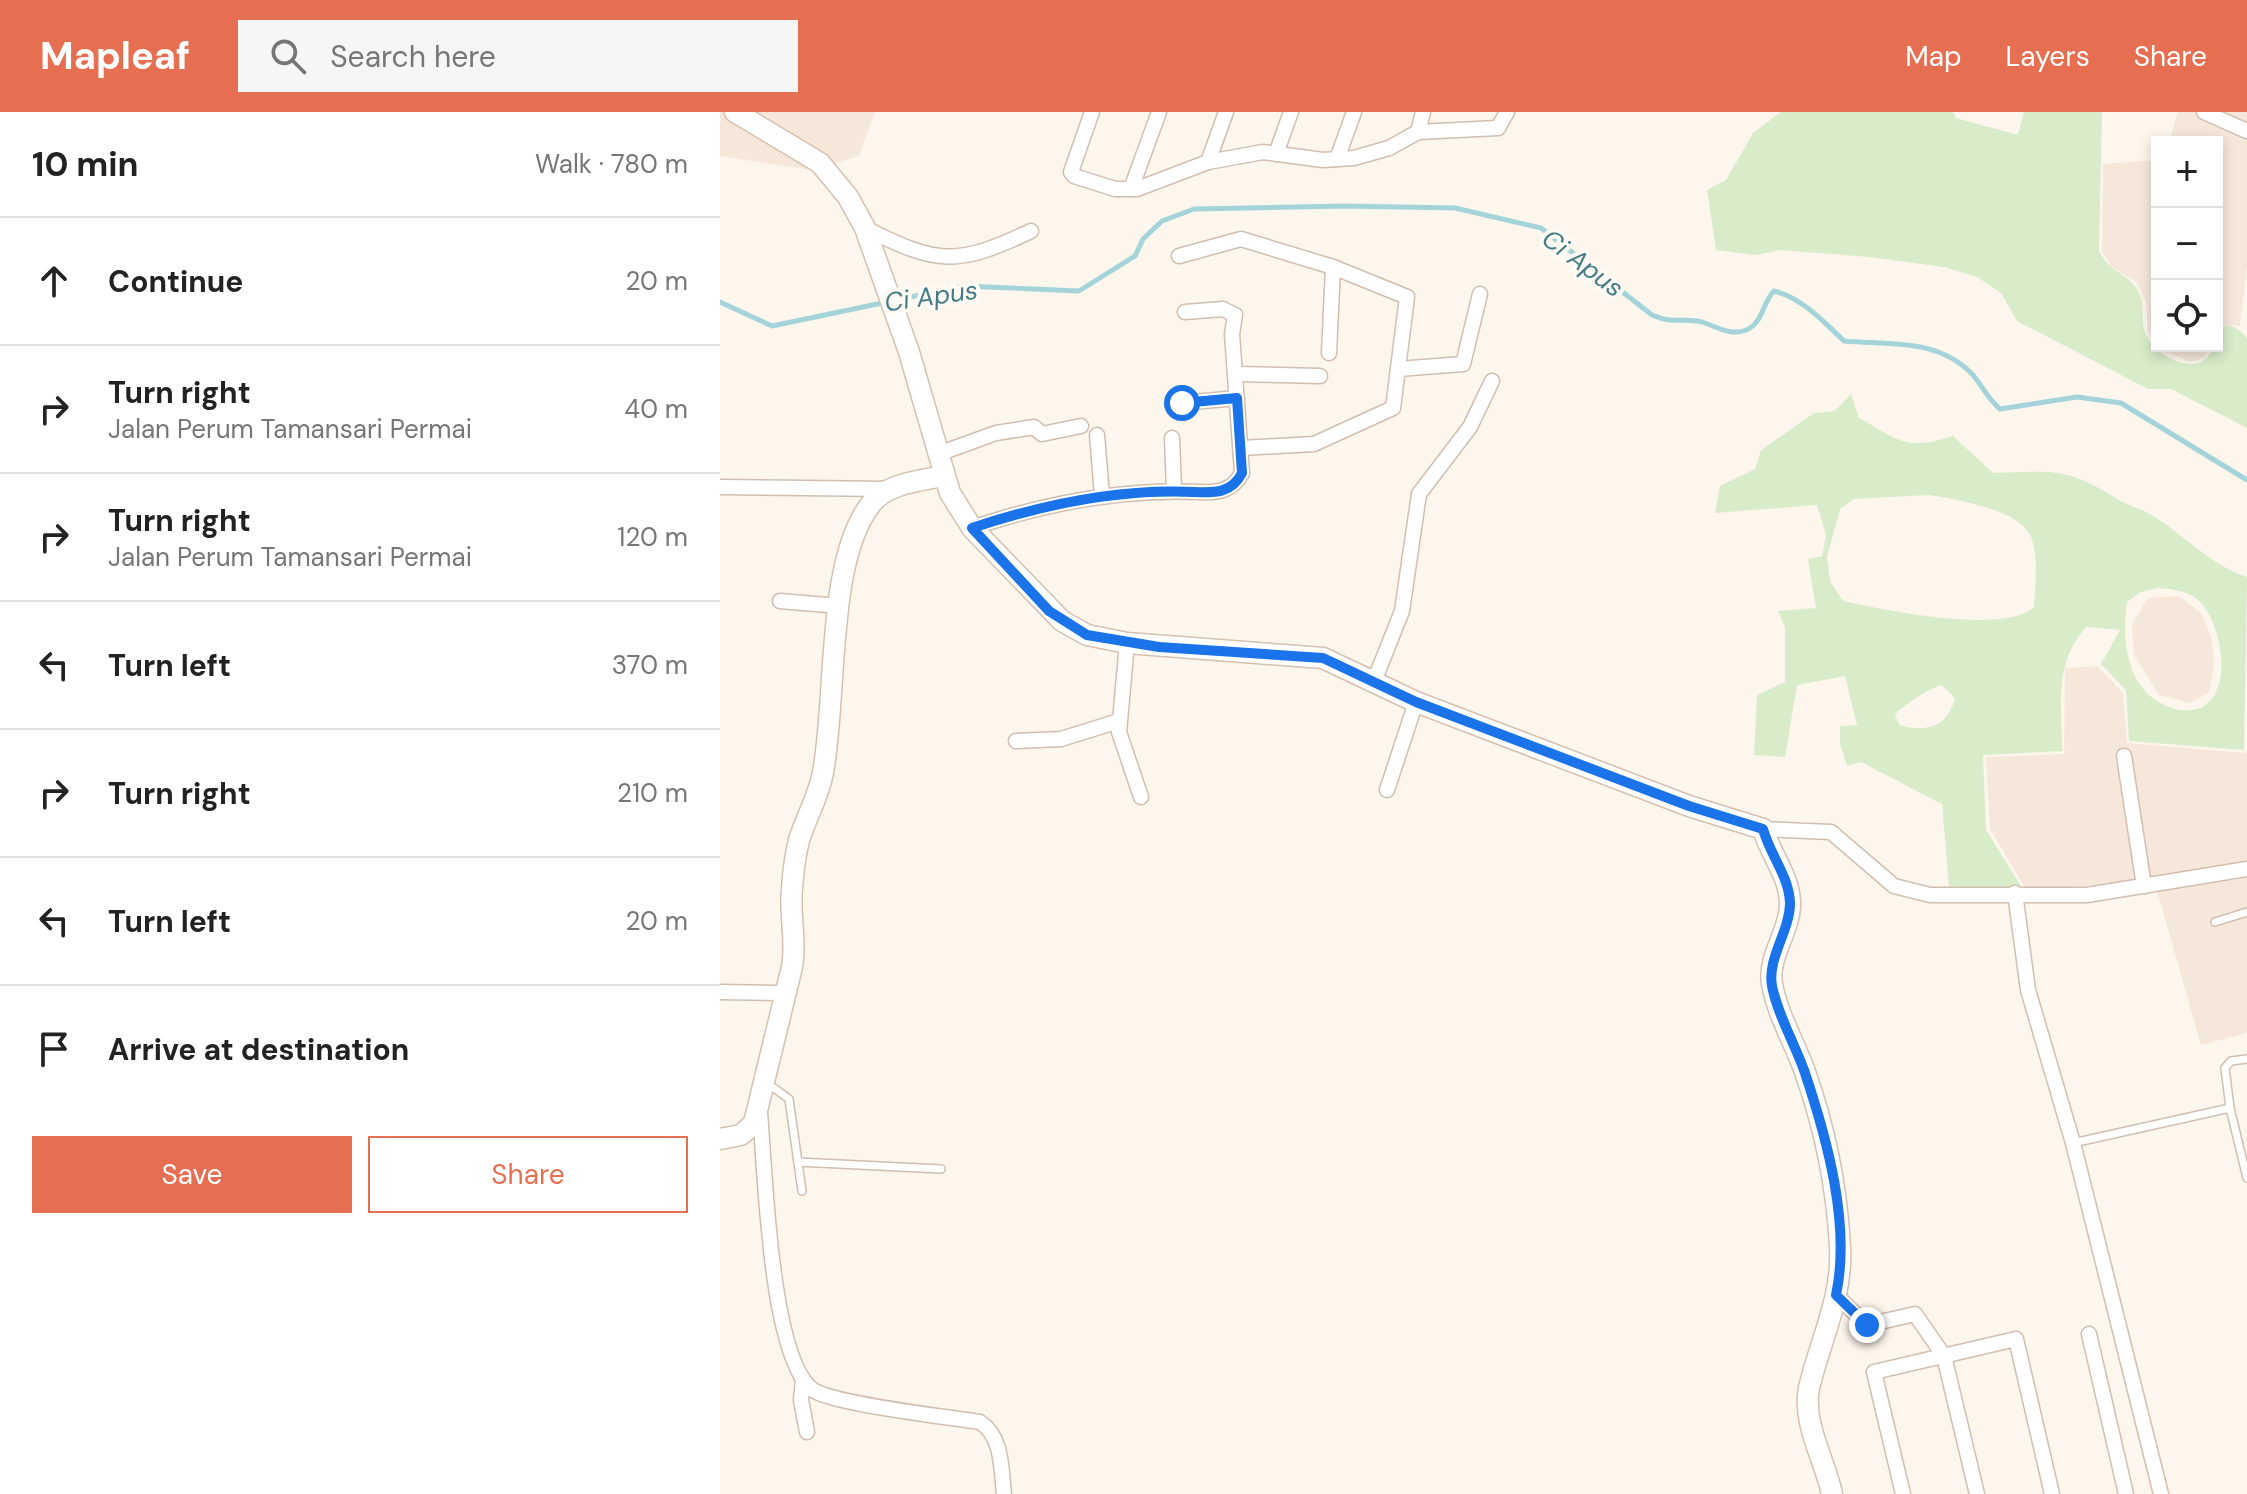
<!DOCTYPE html>
<meta charset="utf-8">
<style>
:root{--surface:#fff;--page:#f6f6f6;--text:#222;--muted:#767676;--line:#e0e0e0;--accent:#e76f51}
body{margin:0;font-family:"DM Sans",sans-serif;background:var(--page);color:var(--text)}
.controls{position:absolute;right:24px;top:24px;display:grid;overflow:hidden;border-radius:0px;box-shadow:0 4px 12px #0003}
.controls button{width:72px;height:72px;display:grid;place-items:center;padding:0;border:0;border-bottom:2px solid var(--line);background:var(--surface);color:var(--text);font:40px sans-serif}
.stop{position:absolute;width:24px;height:24px;margin:-18px;border:6px solid #1a73e8;border-radius:50%;background:#fff}
.stop.end{background:#1a73e8;border-color:#fff;box-shadow:0 2px 8px #0008}
.list{margin:0;padding:0;list-style:none}
h2{display:flex;justify-content:space-between;align-items:center;height:104px;margin:0;padding:0 32px;font-size:34px}
h2 small{font-size:26px;font-weight:400;color:var(--muted)}
.list li{display:grid;grid-template-columns:52px 1fr auto;gap:24px;align-items:center;box-sizing:border-box;height:128px;padding:0 32px;border-top:2px solid var(--line)}
.list b{display:block;font-size:30px;white-space:nowrap}
.list p{margin:0;font-size:26px;white-space:nowrap;color:var(--muted)}
.list em{font-size:26px;font-style:normal;color:var(--muted)}
.actions{display:flex;gap:16px;padding:24px 32px}
.actions a{flex:1;padding:18px 0;border:2px solid var(--accent);border-radius:0px;text-align:center;font-size:28px;color:var(--accent)}
.actions .main{background:var(--accent);color:#fff}
.icon{flex:none;width:44px;height:44px;fill:none;stroke:currentColor;stroke-width:2;stroke-linecap:round;stroke-linejoin:round}
.map{position:relative;flex:none;width:1527px;height:1382px;overflow:hidden}
header{display:flex;align-items:center;gap:48px;box-sizing:border-box;height:112px;padding:0 40px;background:var(--accent);color:#fff}
header strong{font-size:38px}
nav{display:flex;gap:44px;margin-inline-start:auto;font-size:28px}
.search{width:560px;height:72px;background:var(--page);display:flex;align-items:center;gap:20px;box-sizing:border-box;padding:0 28px;border-radius:0px;color:var(--muted);font-size:30px}
main{display:flex}
aside{flex:1;background:var(--surface)}
.map>svg:first-child{display:block}
.residential{fill:#f5e8da}
.green{fill:#d8ecc9;fill-rule:evenodd}
.lines{fill:none;stroke-linecap:round;stroke-linejoin:round}
.stream{stroke:#a5d3da;stroke-width:5}
.lane-casing{stroke:#d1beb0;stroke-width:10}
.street-casing{stroke:#d1beb0;stroke-width:17}
.secondary-casing{stroke:#d6c0b0;stroke-width:23}
.lane{stroke:#fff;stroke-width:7}
.street{stroke:#fff;stroke-width:14}
.secondary{stroke:#fff;stroke-width:20}
.route{stroke:#1a73e8;stroke-width:10}
.labels{text-anchor:middle;dominant-baseline:central;stroke-width:8;stroke-linejoin:round;paint-order:stroke}
.water-label{font-size:26px;font-style:italic;fill:#437c86;stroke:#fffaf3}
</style>
<header>
<strong>Mapleaf</strong>
<div class="search"><svg class="icon" aria-label="search" viewBox="0 0 24 24"><circle cx="10" cy="10" r="6"/><path d="M15 15l6 6"/></svg>Search here</div>
<nav><a>Map</a><a>Layers</a><a>Share</a></nav>
</header>
<main>
<aside>
<h2>10 min<small>Walk · 780 m</small></h2>
<ul class="list">
<li><svg class="icon" aria-label="ahead" viewBox="0 0 24 24"><path d="M12 20V5M6 11l6-6 6 6"/></svg><div><b>Continue</b></div><em>20 m</em></li>
<li><svg class="icon" aria-label="right" viewBox="0 0 24 24"><path d="M7 20v-9h11M14 6l5 5-5 5"/></svg><div><b>Turn right</b><p>Jalan Perum Tamansari Permai</p></div><em>40 m</em></li>
<li><svg class="icon" aria-label="right" viewBox="0 0 24 24"><path d="M7 20v-9h11M14 6l5 5-5 5"/></svg><div><b>Turn right</b><p>Jalan Perum Tamansari Permai</p></div><em>120 m</em></li>
<li><svg class="icon" aria-label="left" viewBox="0 0 24 24"><path d="M17 20v-9H6M10 6l-5 5 5 5"/></svg><div><b>Turn left</b></div><em>370 m</em></li>
<li><svg class="icon" aria-label="right" viewBox="0 0 24 24"><path d="M7 20v-9h11M14 6l5 5-5 5"/></svg><div><b>Turn right</b></div><em>210 m</em></li>
<li><svg class="icon" aria-label="left" viewBox="0 0 24 24"><path d="M17 20v-9H6M10 6l-5 5 5 5"/></svg><div><b>Turn left</b></div><em>20 m</em></li>
<li><svg class="icon" aria-label="arrive" viewBox="0 0 24 24"><path d="M6 21V4h12l-3 4 3 4H6"/></svg><div><b>Arrive at destination</b></div></li>
</ul>
<div class="actions"><a class="main">Save</a><a>Share</a></div>
</aside>
<div class="map">
<svg width="1527" height="1382" viewBox="0 0 1527 1382">
<rect width="100%" height="100%" fill="#fdf6ec"/>
<g class="residential">
<polygon points="0,0 155,0 139,44 91,58 0,44"/>
<polygon points="1458,0 1527,0 1527,154 1520,214 1497,212 1497,30 1449,30"/>
<polygon points="1437,48 1437,233 1428,219 1426,190 1417,171 1391,154 1382,139 1383,52"/>
<polygon points="1438,234 1491,234 1483,247 1469,250"/>
<polygon points="1459,484 1482,502 1492,528 1494,552 1489,580 1470,591 1439,583 1414,543 1412,512 1428,486"/>
<polygon points="1377,554 1403,581 1407,631 1526,641 1527,634 1527,921 1481,933 1434,768 1307,779 1270,717 1266,645 1344,642 1345,556"/>
</g>
<g class="green">
<path d="M1061,0H1233L1236,6L1298,23L1304,0H1382L1379,139C1391,161 1401,158 1414,173C1427,188 1420,205 1425,221C1432,240 1462,258 1481,250C1488,246 1493,237 1497,234V215C1511,211 1518,216 1527,226V316L1451,277H1428L1297,209L1281,181L1257,165L1224,155L1149,145L1061,138L1035,143L996,138L987,78L1006,68L1033,21Z"/>
<path d="M1131,282L1139,306C1181,329 1185,339 1233,324L1273,361C1337,359 1346,355 1401,389C1412,395 1424,398 1435,405C1466,425 1491,453 1527,465L1524,638L1409,629L1406,578L1381,552L1400,518L1366,515C1333,554 1342,591 1342,639L1263,643L1266,718L1304,779L1229,774L1222,692L1141,650L1127,654L1120,632V614L1137,613L1125,564L1077,573L1065,645L1034,643L1037,583L1065,570V516L1058,499L1096,496L1088,447L1102,444L1106,423L1097,393L995,401L1000,374L1035,357L1041,338L1094,301L1115,299ZM1209,383C1235,387 1301,398 1311,425C1319,446 1315,472 1314,495C1284,523 1164,498 1123,489L1110,469L1107,445L1120,397L1134,387ZM1437,476C1452,477 1472,479 1482,492C1501,514 1513,576 1484,594C1476,599 1463,599 1455,597C1407,584 1401,531 1407,490L1421,480ZM1222,573L1235,586C1228,615 1206,621 1179,613L1175,602C1184,593 1211,575 1222,573Z"/>
</g>
<g class="lines">
<g class="stream">
<path d="M176,188L243,174L359,179L415,144L423,127L442,109L474,97L624,94L735,96L821,116L932,203C955,213 965,205 982,210C997,215 1014,226 1030,216C1043,208 1043,190 1054,179C1081,185 1105,211 1124,229C1170,233 1218,226 1253,263C1263,275 1268,287 1280,297L1357,285L1401,291L1527,368"/>
<polyline points="0,190 52,214 167,190"/>
</g>
<g class="lane-casing">
<g id="lane">
<polyline points="1495,810 1527,800"/>
<polyline points="47,971 69,987 82,1079"/>
<polyline points="1510,996 1505,956 1511,949 1527,947"/>
<polyline points="1353,1031 1510,996 1527,1066"/>
<polyline points="78,1050 221,1057"/>
</g>
</g>
<g class="street-casing">
<g id="street">
<polyline points="372,0 351,60 354,64 395,77 417,77 488,50 543,40 603,48 634,46 669,36 698,20 778,16 787,0"/>
<polyline points="1484,0 1527,19"/>
<polyline points="698,20 703,0"/>
<polyline points="556,42 571,0"/>
<polyline points="617,47 634,0"/>
<polyline points="488,50 506,0"/>
<polyline points="411,77 439,0"/>
<path d="M145,116C218,153 237,154 311,119"/>
<polyline points="459,144 521,127 613,155 609,241"/>
<polyline points="678,257 743,252 760,182"/>
<polyline points="515,262 600,264"/>
<polyline points="462,291 517,286"/>
<polyline points="377,323 382,383"/>
<polyline points="452,326 454,379"/>
<polyline points="521,336 594,332 673,296 687,185 613,155"/>
<polyline points="218,342 276,321 314,315 322,322 361,314"/>
<polyline points="0,375 168,377"/>
<path d="M252,416C326,391 402,376 481,380C499,381 513,378 522,361L512,222L515,203L503,197L465,200"/>
<polyline points="60,489 119,494"/>
<polyline points="407,531 399,620 421,685"/>
<polyline points="653,572 682,499 699,382 750,315 772,269"/>
<polyline points="296,629 341,627 399,609"/>
<polyline points="1404,644 1424,774"/>
<polyline points="667,678 696,590"/>
<polyline points="1043,717 1111,720 1174,774 1210,783 1367,783 1527,757"/>
<polyline points="1295,781 1308,878 1353,1031 1441,1382"/>
<polyline points="0,880 65,881"/>
<path d="M40,1001C45,1057 50,1247 93,1278C113,1292 229,1305 260,1310C283,1325 281,1357 284,1382"/>
<polyline points="1116,1183 1147,1213 1195,1202 1224,1244 1257,1382"/>
<polyline points="1369,1222 1406,1382"/>
<polyline points="83,1268 81,1288 87,1320"/>
<polyline points="1183,1382 1154,1260 1296,1227 1332,1382"/>
</g>
</g>
<g class="secondary-casing">
<g id="secondary">
<path d="M15,0L100,51L128,85L145,116L189,240L230,381L252,416L342,509L367,523L407,531L603,546L696,590L969,694L1043,717C1050,742 1069,763 1070,790C1071,818 1047,845 1052,872C1057,901 1074,930 1084,957C1104,1013 1117,1076 1120,1135C1123,1185 1100,1229 1089,1276C1082,1311 1105,1348 1112,1382"/>
<path d="M0,1027L21,1023L34,1011L72,855C77,828 69,803 72,777C73,761 75,744 79,728C86,705 99,684 103,660C117,588 106,448 151,392C167,371 200,369 223,364"/>
</g>
</g>
<use href="#lane" class="lane"/>
<use href="#street" class="street"/>
<use href="#secondary" class="secondary"/>
</g>
<g class="lines">
<path class="route" d="M462,291L517,286L522,361C512,381 495,381 475,380C399,376 324,392 252,416L329,499L367,523L439,535L603,546L696,590L969,694L1043,717C1050,743 1069,764 1070,791C1070,819 1047,846 1052,874C1058,904 1075,932 1085,961C1107,1027 1131,1113 1116,1183L1147,1213"/>
</g>
<g class="labels">
<g class="water-label">
<text transform="translate(863 151) rotate(37)">Ci Apus</text>
<text transform="translate(211 184) rotate(-8)">Ci Apus</text>
</g>
</g>
</svg>
<div class="controls">
<button>+</button>
<button>−</button>
<button><svg class="icon" aria-label="locate" viewBox="0 0 24 24"><circle cx="12" cy="12" r="6"/><path d="M12 2v4M12 18v4M2 12h4M18 12h4"/></svg></button>
</div>
<div class="stop" style="left:462px;top:291px"></div>
<div class="stop end" style="left:1147px;top:1213px"></div>
</div>
</main>
